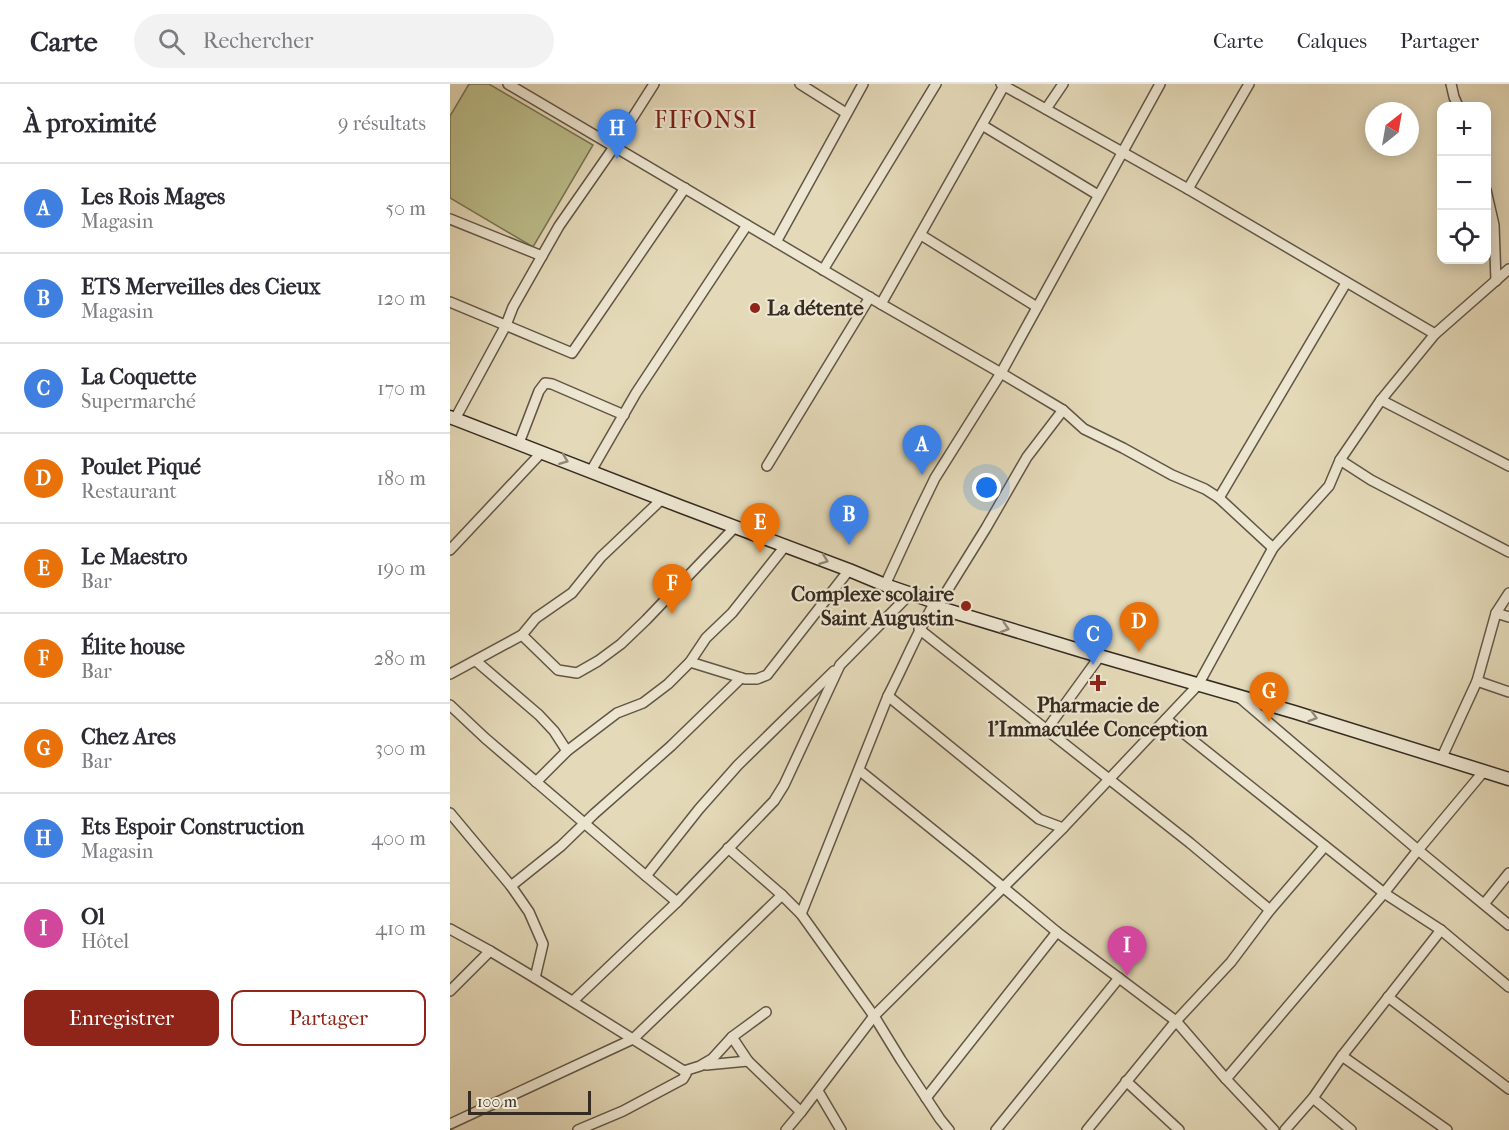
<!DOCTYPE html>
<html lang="fr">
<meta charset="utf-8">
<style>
:root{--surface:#fff;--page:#f2f2f3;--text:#2b2b33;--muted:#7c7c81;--line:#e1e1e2;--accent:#8f2418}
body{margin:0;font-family:"IM FELL French Canon",serif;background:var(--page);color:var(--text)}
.controls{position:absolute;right:18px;top:18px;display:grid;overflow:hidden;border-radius:12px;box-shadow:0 3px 15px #0003}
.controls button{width:54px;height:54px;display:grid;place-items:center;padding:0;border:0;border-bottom:2px solid var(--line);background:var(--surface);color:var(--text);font:30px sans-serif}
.compass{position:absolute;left:915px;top:18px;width:54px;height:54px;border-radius:50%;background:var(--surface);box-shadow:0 3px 15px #0003;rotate:31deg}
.scale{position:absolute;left:18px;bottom:15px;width:123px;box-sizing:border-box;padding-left:6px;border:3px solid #362b21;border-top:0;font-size:16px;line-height:21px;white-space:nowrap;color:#362b21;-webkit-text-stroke:4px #ede6d1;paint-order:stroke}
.you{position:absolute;left:537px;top:404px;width:21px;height:21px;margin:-15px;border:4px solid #fff;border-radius:50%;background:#1a73e8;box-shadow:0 0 0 9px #1a73e833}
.badge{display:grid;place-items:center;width:39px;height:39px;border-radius:50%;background:var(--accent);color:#fff;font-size:20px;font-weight:700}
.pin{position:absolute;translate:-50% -50px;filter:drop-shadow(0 2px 3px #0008)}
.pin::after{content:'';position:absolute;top:32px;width:21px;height:18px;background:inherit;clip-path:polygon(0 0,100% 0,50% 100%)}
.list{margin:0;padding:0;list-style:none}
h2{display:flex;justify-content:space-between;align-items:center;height:78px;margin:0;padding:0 24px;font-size:26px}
h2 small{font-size:20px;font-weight:400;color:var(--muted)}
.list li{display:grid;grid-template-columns:39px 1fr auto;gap:18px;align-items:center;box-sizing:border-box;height:90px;padding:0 24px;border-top:2px solid var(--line)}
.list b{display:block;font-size:22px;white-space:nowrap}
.list p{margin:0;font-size:20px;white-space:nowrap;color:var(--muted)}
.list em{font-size:20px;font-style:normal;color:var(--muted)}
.actions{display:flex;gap:12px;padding:18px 24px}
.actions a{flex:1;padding:14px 0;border:2px solid var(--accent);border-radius:12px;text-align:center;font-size:21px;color:var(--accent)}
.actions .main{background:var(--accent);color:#fff}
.icon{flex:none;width:33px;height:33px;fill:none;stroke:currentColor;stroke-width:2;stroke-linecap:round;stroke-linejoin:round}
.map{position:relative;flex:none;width:1059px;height:1046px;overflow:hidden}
header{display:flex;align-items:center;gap:36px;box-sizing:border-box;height:84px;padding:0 30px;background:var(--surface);border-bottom:2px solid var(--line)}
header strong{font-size:28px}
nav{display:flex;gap:33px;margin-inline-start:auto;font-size:21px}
.search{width:420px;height:54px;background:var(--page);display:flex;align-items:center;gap:15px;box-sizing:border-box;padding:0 21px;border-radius:33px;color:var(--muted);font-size:22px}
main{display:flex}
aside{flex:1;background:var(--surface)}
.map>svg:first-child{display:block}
.green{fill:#bbbd8a;stroke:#787456;stroke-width:1.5}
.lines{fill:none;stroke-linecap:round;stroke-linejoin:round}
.minor-casing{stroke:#625647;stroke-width:12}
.secondary-casing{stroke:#362b21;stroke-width:15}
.minor{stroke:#ede6d1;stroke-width:9}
.secondary{stroke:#ede6d1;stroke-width:12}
.oneway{stroke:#928879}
.poi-dot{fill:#8f2418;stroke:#ede6d1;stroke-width:2}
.labels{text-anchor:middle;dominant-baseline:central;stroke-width:4.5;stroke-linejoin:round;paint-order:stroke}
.poi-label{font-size:21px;font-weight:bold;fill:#362b21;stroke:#ede6d1;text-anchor:start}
.quarter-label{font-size:24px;letter-spacing:1.5px;fill:#7a1f14;stroke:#ede6d1}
</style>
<header>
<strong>Carte</strong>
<div class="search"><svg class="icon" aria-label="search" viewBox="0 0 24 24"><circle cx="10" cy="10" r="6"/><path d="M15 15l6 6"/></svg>Rechercher</div>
<nav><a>Carte</a><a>Calques</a><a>Partager</a></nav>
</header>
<main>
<aside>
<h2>À proximité<small>9 résultats</small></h2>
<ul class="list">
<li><span class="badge" style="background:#3f7fe0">A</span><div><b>Les Rois Mages</b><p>Magasin</p></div><em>50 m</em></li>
<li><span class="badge" style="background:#3f7fe0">B</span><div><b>ETS Merveilles des Cieux</b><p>Magasin</p></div><em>120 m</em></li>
<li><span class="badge" style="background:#3f7fe0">C</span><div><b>La Coquette</b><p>Supermarché</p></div><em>170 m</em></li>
<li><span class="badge" style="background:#e8710a">D</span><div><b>Poulet Piqué</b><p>Restaurant</p></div><em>180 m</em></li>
<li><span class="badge" style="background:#e8710a">E</span><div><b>Le Maestro</b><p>Bar</p></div><em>190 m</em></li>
<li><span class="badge" style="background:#e8710a">F</span><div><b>Élite house</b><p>Bar</p></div><em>280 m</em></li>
<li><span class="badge" style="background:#e8710a">G</span><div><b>Chez Ares</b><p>Bar</p></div><em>300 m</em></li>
<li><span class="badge" style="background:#3f7fe0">H</span><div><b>Ets Espoir Construction</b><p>Magasin</p></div><em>400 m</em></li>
<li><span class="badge" style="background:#d1479c">I</span><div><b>Ol</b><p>Hôtel</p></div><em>410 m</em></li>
</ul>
<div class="actions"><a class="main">Enregistrer</a><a>Partager</a></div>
</aside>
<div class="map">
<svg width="1059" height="1046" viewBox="0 0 1059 1046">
<rect width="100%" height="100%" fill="#e4d9b8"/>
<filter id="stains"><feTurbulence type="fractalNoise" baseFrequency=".00333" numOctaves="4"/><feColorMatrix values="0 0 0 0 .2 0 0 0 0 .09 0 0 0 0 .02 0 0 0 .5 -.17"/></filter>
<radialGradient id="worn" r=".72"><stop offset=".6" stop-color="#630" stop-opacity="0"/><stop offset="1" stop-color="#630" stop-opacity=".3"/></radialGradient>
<polygon class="green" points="19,0 39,0 143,61 83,163 0,114 0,32"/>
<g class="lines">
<g class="minor-casing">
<g id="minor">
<polyline points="58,0 431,220 551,289 613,326 634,345 673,364 722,391 755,405 769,414 823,464"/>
<polyline points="350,0 396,29"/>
<polyline points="551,0 738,105 985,250"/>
<polyline points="1001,0 1004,13 1008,22"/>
<polyline points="596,25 613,0"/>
<polyline points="532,41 648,111"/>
<polyline points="738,105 799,0"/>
<polyline points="1036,106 1044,141 1046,197"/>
<polyline points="0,135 92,172"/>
<polyline points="471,151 587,223"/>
<polyline points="326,158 413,0"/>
<polyline points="373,186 486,0"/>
<polyline points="0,218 122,269 235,104"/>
<polyline points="431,220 555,0"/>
<polyline points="931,316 1059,382"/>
<polyline points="5,335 56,241 63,223 109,142 164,63 204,0"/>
<polyline points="69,359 89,307 95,299 102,300 174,331"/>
<polyline points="890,376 921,396 1059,468"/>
<polyline points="317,382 420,213"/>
<polyline points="141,387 186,309 297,141"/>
<polyline points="769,414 896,199"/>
<polyline points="0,466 92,368"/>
<polyline points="435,501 469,427 485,394 551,289 710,0"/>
<polyline points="487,523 536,444 577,373 613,326"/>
<polyline points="1046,529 1059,533"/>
<polyline points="469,545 740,759 820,826"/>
<polyline points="72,551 108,586 127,589 148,577 171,560 196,536 285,443"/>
<polyline points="26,577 89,631 104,647 117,667"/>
<polyline points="240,578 295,595 307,595 317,591 399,486"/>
<polyline points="0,590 72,551 86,534 122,509 151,473 212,415"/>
<polyline points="1027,597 1059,608"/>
<polyline points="438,612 589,735 613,744"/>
<polyline points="790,614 968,766 1059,841"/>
<polyline points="0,621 35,654 196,792"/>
<polyline points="716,635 934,809 991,846 1059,903"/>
<polyline points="597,645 650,572"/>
<polyline points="992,673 1027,597 1046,529 1059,509"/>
<polyline points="409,686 524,779 607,848 669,894 726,937 776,995 824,1046"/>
<polyline points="86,698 117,667 167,629 193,619 218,600 240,578 256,554 282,529 336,461"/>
<polyline points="0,729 61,802 79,828 93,860 85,894"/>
<polyline points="278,764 332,811 351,830 424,932 451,976 490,1035 499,1046"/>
<polyline points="61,802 111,762 144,730 221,662 291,594"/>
<polyline points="227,818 196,792 249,725 288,681 384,587"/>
<polyline points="1034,820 1059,789"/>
<path d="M351,830L438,612C454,581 467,549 485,518"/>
<polyline points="0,845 40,867 85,894 234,987 236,990 233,995 173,1027 128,1046"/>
<polyline points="0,907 40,867"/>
<polyline points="938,913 1059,1005"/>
<polyline points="123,917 227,818 324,717 334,701 390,581 460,510"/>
<polyline points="282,953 298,977 351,1028"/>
<polyline points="892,972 997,1046"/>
<polyline points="256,981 298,977"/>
<polyline points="234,987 250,982 262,975 282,953 316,928"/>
<polyline points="776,995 934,809 968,766 1034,687"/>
<polyline points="676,997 729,1046"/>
<polyline points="368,1007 391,1046"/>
<polyline points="476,1014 607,848"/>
<polyline points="863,1014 901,1046"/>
<polyline points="0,1040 183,955 332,811"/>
<polyline points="336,1046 351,1028 424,932 613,744 748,601 823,464 879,402 890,376 931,316 985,250 1059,185"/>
<polyline points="546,1046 669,894"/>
<polyline points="637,1046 726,937 781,878 820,826 875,762"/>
<polyline points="835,1046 863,1014 892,972 991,846"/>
</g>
</g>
<g class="secondary-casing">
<polyline id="secondary" points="0,333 232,423 399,486 435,501 485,518 487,523 632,567 844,628 1059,695"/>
</g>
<use href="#minor" class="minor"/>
<use href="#secondary" class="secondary"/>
</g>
<defs><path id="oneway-chevron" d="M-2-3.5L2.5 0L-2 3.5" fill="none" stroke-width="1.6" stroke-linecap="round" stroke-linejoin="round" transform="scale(1.5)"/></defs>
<g class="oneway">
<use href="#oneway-chevron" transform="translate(114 376) rotate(21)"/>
<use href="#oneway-chevron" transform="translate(374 476) rotate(21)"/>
<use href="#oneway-chevron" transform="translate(555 544) rotate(17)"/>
<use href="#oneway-chevron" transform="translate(863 633) rotate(17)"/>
</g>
<g class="poi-dot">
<circle cx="305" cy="224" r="6"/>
<circle cx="516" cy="522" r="6"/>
<path d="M645 590h6v6h6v6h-6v6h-6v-6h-6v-6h6z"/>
</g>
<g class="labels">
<g class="poi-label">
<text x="317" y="224">La détente</text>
<text x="504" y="510" text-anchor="end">Complexe scolaire<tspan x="504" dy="24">Saint Augustin</tspan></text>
<text x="648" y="621" text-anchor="middle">Pharmacie de<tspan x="648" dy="24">l'Immaculée Conception</tspan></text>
</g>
<g class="quarter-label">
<text x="256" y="36">FIFONSI</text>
</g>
</g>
<rect width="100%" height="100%" filter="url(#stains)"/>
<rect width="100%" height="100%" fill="url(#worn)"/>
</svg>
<div class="controls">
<button>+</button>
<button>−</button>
<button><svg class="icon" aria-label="locate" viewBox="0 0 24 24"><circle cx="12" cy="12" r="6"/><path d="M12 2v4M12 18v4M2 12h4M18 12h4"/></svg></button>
</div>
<svg class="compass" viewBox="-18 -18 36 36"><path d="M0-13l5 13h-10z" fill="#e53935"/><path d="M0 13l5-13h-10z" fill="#7c7c81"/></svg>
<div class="scale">100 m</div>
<div class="you"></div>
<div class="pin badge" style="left:472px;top:391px;background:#3f7fe0">A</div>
<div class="pin badge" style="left:399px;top:461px;background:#3f7fe0">B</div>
<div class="pin badge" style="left:643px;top:581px;background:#3f7fe0">C</div>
<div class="pin badge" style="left:689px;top:568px;background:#e8710a">D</div>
<div class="pin badge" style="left:310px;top:469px;background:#e8710a">E</div>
<div class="pin badge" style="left:222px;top:530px;background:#e8710a">F</div>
<div class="pin badge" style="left:819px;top:638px;background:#e8710a">G</div>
<div class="pin badge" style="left:167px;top:75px;background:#3f7fe0">H</div>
<div class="pin badge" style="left:677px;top:892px;background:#d1479c">I</div>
</div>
</main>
